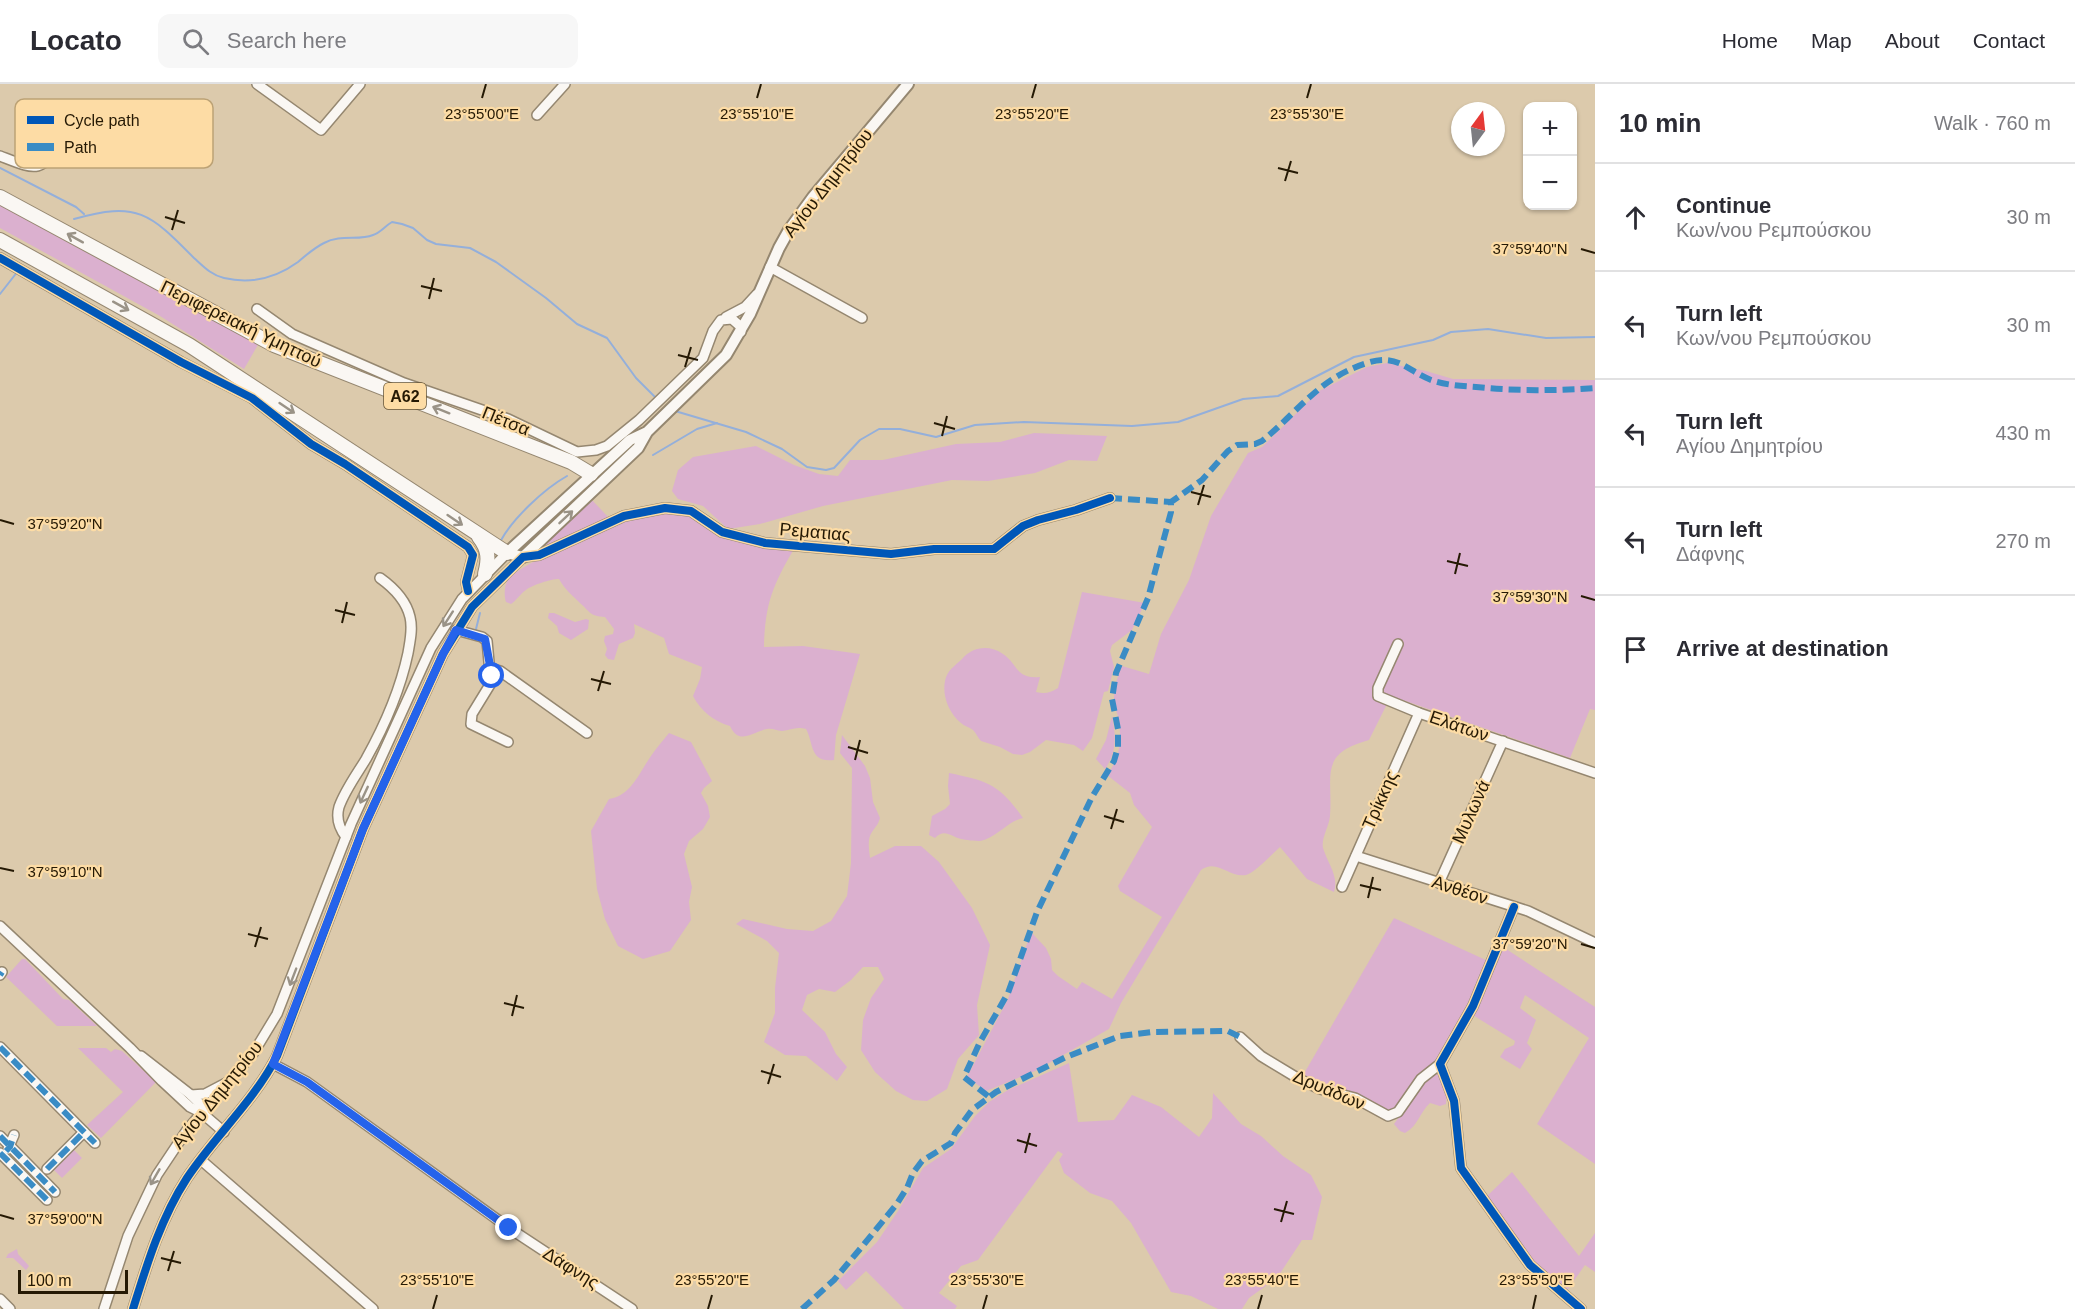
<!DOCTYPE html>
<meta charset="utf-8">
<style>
:root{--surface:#fff;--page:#f7f7f7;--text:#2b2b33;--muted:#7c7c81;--line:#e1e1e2}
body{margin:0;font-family:Arial,sans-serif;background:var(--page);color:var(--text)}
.controls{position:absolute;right:18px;top:18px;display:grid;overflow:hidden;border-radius:12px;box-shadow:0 2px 4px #0004}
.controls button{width:54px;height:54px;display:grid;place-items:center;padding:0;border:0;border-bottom:2px solid var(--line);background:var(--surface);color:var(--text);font:30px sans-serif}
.compass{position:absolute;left:1451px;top:18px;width:54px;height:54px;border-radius:50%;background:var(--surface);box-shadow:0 2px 4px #0004;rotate:15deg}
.scale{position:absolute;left:18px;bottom:15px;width:110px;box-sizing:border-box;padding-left:6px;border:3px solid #251904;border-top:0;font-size:16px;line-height:21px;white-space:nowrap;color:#251904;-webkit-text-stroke:4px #fddca5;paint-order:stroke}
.stop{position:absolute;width:18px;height:18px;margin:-14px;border:4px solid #2563eb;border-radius:50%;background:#fff}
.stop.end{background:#2563eb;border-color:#fff;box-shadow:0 2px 6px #0008}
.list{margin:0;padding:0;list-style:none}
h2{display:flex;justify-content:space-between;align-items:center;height:78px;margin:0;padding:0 24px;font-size:26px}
h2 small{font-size:20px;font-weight:400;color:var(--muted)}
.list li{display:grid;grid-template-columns:39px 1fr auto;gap:18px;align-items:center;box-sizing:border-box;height:108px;padding:0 24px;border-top:2px solid var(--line)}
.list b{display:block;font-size:22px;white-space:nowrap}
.list p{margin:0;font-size:20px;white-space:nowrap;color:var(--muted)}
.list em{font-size:20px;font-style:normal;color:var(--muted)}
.icon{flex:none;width:33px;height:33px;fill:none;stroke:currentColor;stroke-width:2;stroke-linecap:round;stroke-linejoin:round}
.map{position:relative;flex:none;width:1595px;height:1225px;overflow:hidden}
header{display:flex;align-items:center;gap:36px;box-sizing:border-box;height:84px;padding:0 30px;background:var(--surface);border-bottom:2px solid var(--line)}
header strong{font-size:28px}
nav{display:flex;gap:33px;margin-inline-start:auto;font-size:21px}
.search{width:420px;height:54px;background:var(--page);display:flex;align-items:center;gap:15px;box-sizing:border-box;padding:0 21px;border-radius:12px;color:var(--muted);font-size:22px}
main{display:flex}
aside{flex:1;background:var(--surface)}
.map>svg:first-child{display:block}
.green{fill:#dbb0cf}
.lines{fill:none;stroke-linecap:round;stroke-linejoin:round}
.stream{stroke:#94afda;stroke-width:2}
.minor-casing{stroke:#958770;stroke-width:12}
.major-casing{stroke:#958770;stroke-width:14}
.highway-casing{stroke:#958770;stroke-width:16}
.minor{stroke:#faf7f3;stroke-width:9}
.major{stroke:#faf7f3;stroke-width:10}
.highway{stroke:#faf7f3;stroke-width:14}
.quiet{stroke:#3a8cc5;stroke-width:6;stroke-dasharray:12 6;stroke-linecap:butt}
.cycleway-casing{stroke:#fddca5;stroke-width:11}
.cycleway{stroke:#0057b8;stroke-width:8}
.oneway{stroke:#9a9387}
.route{stroke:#2563eb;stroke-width:8}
.ticks{fill:none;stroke:#251904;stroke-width:2}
.labels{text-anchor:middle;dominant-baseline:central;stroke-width:4.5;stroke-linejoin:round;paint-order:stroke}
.shield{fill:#fddca5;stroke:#665434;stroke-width:1.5}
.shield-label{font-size:16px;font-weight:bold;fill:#251904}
.street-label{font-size:18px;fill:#251904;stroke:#fddca5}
.key{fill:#fddca5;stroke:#bca275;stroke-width:1.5}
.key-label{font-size:16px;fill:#251904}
.ticks-label{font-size:15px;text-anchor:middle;fill:#251904;stroke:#fddca5;stroke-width:4.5;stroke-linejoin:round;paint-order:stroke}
</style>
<header>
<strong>Locato</strong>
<div class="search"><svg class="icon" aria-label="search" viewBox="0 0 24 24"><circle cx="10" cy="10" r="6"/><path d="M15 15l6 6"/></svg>Search here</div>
<nav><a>Home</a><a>Map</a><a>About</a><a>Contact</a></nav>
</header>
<main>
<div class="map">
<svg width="1595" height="1225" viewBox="0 0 1595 1225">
<rect width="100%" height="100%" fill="#dccaac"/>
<g class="green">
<polygon points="0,120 259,259 244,285 160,232 0,144"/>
<path d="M1387,279L1426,287L1453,295L1595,296V626L1590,625L1570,674L1391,612L1369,656C1318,670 1333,691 1330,732C1329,743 1321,754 1323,764C1328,780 1339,792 1334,808L1307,795L1280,763C1272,770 1255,789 1246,791C1229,794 1217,774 1201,786L1121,919L1109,945L1035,987L986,1007L967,993L1008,915L1031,848L1046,864L1051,875L1052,886L1058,892L1077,905L1082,898L1112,915L1162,833L1120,807L1118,802L1152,743L1134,721L1130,709L1107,691C1121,672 1122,655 1118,632C1116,627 1114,620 1114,614C1114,603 1118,591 1122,582L1149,590L1161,550L1189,496L1211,432L1248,369L1262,363L1319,307L1367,283Z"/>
<polygon points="1034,349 1107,352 1097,377 1069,376 1035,389 988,397 952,396 823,422 760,440 728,445 703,422 678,415 672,407 678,386 693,373 756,362 794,381 819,390 838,392 850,376 883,376 956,360 1000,358"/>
<polygon points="592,416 609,434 537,467"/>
<path d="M676,428L687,429L717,448L795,463C773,501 765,519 764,563L803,562L860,570L836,651L834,676C809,679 814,659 806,645C796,642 791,646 782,647C776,647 773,644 767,645C752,648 739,662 730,642C713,637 701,627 693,612L700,595L702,583L669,570L664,554L634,540L635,549L633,554L619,560L614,576L608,575L605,571L607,565L604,557L605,552L613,550L614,545L605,533C590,532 591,529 581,520C572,511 565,506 559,495C551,495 532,501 526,506C520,510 517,516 511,520L506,518C504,512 504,502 508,496C517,481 602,446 622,437L639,432Z"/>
<path d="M1082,508L1145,519L1132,546L1112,561L1110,567L1114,583L1108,607L1104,608L1092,654L1083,667L1074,661L1046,656L1030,668L1022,671L1013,670L1000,663L981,657C978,654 976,649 973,646C969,643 964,642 961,639C949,629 942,612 945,597C947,586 955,582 962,575C972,563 989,560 1003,570C1019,581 1015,595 1040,593L1036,608C1045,610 1050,609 1058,604Z"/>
<polygon points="549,529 554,529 575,538 586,535 589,536 588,545 571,556 559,549 557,542 548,534"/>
<path d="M1112,632C1116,651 1117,668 1105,685L1096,675L1106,656Z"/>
<path d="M669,649L691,658L712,697L704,704L701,709L708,722L710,733L703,745L689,757L684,770L692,803L689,818L691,836L670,867L643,875L618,862L605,835L597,805L591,747L609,715C631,712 639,689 651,672C656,664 663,657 669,649Z"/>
<path d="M842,651L865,682L870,694L873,718L880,734C878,741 876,742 872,748C867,755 869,765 870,774L895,762H921L939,778L972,824L990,861L977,921L979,951L958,975L947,1005L927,1017L913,1016L896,1007L875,988L861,966L863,936L871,914L884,895L878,883H863L851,896L835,908L819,905L807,911L802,926L825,948L836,970L847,983L837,997L806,972L785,971L764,958L775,929V904L779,869L767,857L736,840L743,835L787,845L813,847L831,837L847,812L851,779L852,684L840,669Z"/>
<path d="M949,689C988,697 999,700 1023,734C1008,737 995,755 980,757C976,757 965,756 961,755C951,753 945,744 935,754L929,751L932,732L945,725L950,720L948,702Z"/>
<polygon points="1394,834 1488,877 1479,901 1438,978 1397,1025 1387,1030 1302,993"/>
<polygon points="1500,861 1595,923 1595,1080 1537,1040 1589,954 1525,911 1520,924 1536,936 1527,959 1532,965 1520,985 1500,973 1505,965 1514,961 1515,957 1471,930"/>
<polygon points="22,875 25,875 63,915 69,916 97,942 57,942 6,893"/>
<polygon points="78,964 106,964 111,968 115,965 122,967 156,998 101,1054 87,1041 123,1008"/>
<polygon points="1069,979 1078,1038 1114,1036 1132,1011 1161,1023 1199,1053 1212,1034 1213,1009 1241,1040 1261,1052 1283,1072 1311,1091 1322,1113 1312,1156 1302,1156 1277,1194 1249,1214 1242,1225 1218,1225 1191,1212 1171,1208 1131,1139 1112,1117 1090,1109 1064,1089 1059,1076 1063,1070 1058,1067 978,1176 961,1182 939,1209 957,1222 955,1225 904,1225 866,1187 846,1206 838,1197 877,1158 898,1127 923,1084 951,1065 975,1032 989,1018 1008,1006"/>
<path d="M1435,990L1440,991L1447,1005L1446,1020L1440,1022L1430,1019C1420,1028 1418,1042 1405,1049L1400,1047L1394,1040C1404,1028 1422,995 1435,990Z"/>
<polygon points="71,1063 82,1074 62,1094 51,1083"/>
<polygon points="1512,1088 1579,1172 1595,1149 1595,1188 1585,1181 1566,1208 1528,1171 1486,1113"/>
<polygon points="17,1165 18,1170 29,1182 26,1186 13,1174 6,1174 8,1170"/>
</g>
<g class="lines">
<g class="stream">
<polyline points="0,84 76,123 84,130"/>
<path d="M74,135C137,117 150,129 194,174C203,182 211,191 224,194C250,200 276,194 298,178C306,171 314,164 324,159C341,150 359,157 373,151C380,149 385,142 392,138L402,140L413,144L427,156L436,160L470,164L496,178L546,214L577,240L607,254L636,294L658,316"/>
<polyline points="0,210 18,187"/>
<polyline points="675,327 746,348 782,365 807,383 826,386 834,384 860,356 879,345 900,345 936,353 975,341 1024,338 1132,342 1178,338 1243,315 1278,312 1354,273 1433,256 1451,248 1488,245 1546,254 1595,253"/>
<polyline points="653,371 697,345 717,339"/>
<path d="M500,458C512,435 544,405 567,392"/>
<polyline points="476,545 480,529"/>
</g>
<g class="minor-casing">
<g id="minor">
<polyline points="257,0 321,46 360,0"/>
<polyline points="537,31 565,0"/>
<path d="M0,72C36,86 40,90 64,57"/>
<polyline points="0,174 181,278 252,314 311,360 345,380 468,463 473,471 466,498 468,507"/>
<polyline points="770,183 862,234"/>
<polyline points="257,225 292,250 404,299 508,335 577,368 596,366 607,362 639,336 703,274 713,247 721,236 732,235 740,242 741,248"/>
<polyline points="726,233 745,223 757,210"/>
<polyline points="456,546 482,553 487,557 491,599 472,630 471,640 508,658"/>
<polyline points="1398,560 1378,604 1378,612 1419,629 1595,689"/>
<polyline points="490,584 500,587 587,649"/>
<path d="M346,753C339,744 336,734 339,723C345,706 357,690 366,675C385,641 400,607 408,569C410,557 413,545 410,533C406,516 394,504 380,494"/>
<polyline points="1356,772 1528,827 1595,859"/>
<polyline points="1439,799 1503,657"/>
<polyline points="1342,803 1419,629"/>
<polyline points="1514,823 1473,922 1440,980 1454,1017 1461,1084 1530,1181 1581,1225"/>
<polyline points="0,842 130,964 162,997 190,1023 202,1029 224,1048"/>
<polyline points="0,891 2,888"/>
<polyline points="1240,953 1261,972 1299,995 1320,1005 1355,1014 1388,1032 1398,1028 1421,995 1440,980"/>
<polyline points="0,963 95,1059"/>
<polyline points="141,972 191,1011 199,1019 202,1029"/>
<polyline points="273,980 307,998 509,1144 632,1225"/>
<polyline points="191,1011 205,1010 226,999"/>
<polyline points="0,1052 55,1108"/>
<polyline points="8,1065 14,1051"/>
<polyline points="0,1069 47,1116"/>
<polyline points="201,1076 373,1225"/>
<polyline points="47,1085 84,1048"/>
<polyline points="0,1215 10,1225"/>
<polyline points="104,1225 128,1152 157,1091 187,1046 254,968 277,930 351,740 431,564 462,515 507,469"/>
<path d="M133,1225C147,1180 161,1134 187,1094C215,1052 254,1017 277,972L363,745L443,570L472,523L523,473L539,471L624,432L665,424L691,427L722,448L765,459L891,470L934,465H994L1023,442L1038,436L1076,426L1110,414"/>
</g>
</g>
<g class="major-casing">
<polyline id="major" points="647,348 638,364 523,473 507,469 630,356 647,348 726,271 750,230 779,164 789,146 813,113 908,0"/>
</g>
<g class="highway-casing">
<g id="highway">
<polyline points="0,113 274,261 571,378 591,390"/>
<polyline points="0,156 189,261 507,469"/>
<path d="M479,453C489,466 489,475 485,490"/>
</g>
</g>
<use href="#minor" class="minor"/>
<use href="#major" class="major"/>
<use href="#highway" class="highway"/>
<g class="quiet">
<polyline points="1110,414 1171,418"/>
<polyline points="0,891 2,888"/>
<polyline points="0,963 95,1059"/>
<path d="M988,1012L964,993L980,958L1008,909L1037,828L1092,713L1114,677L1118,663V645L1112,615L1116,589L1148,514L1171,428V418L1202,396L1228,367L1237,361L1255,360L1262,357C1299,327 1319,294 1367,279C1397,269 1406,286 1431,296C1445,301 1461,302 1476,303C1516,307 1555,307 1595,304"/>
<polyline points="0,1052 55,1108"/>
<polyline points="6,1067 10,1063 14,1051"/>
<polyline points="0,1069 47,1116"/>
<polyline points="47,1085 84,1048"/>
<polyline points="802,1225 834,1196 865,1159 896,1121 907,1104 913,1089 922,1077 951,1059 955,1049 972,1026 996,1008 1066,973 1120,952 1152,948 1228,947 1240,953"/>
</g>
<g class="cycleway-casing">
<g id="cycleway">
<polyline points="0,174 181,278 252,314 311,360 345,380 468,463 473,471 466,498 468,507"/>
<polyline points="1514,823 1473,922 1440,980 1454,1017 1461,1084 1530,1181 1581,1225"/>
<path d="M133,1225C147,1180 161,1134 187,1094C215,1052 254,1017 277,972L363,745L443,570L472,523L523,473L539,471L624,432L665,424L691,427L722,448L765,459L891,470L934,465H994L1023,442L1038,436L1076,426L1110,414"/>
</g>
</g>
<use href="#cycleway" class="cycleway"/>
</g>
<defs><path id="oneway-shaft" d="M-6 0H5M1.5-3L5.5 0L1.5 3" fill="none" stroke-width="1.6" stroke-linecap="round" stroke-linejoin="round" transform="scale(1.5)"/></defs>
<g class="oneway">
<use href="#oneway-shaft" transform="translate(75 154) rotate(-151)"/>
<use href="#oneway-shaft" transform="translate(121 222) rotate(29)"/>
<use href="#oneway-shaft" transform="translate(287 324) rotate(34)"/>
<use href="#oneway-shaft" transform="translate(441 326) rotate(-158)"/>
<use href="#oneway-shaft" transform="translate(566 433) rotate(-43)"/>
<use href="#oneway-shaft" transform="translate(455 436) rotate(34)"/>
<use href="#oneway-shaft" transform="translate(448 535) rotate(123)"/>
<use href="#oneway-shaft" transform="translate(364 711) rotate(115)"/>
<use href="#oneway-shaft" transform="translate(293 893) rotate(111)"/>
<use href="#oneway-shaft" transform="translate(155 1093) rotate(120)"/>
</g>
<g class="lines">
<polyline class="route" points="492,592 485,555 456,546 443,570 363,745 273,980 307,998 509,1144"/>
</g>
<path class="ticks" d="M482,14L486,0M757,14L761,0M1032,14L1036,0M1307,14L1311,0M1278,84L1298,89M1285,97L1291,77M165,133L185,139M172,146L178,126M1581,165L1595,169M421,202L442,207M429,215L434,194M678,271L698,276M685,283L691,263M934,339L955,345M942,352L947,332M1191,408L1211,413M1198,421L1204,401M0,436L14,440M1447,477L1468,482M1455,490L1460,469M1581,512L1595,516M335,526L355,531M342,539L347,518M591,595L611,600M598,607L604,587M848,663L868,669M855,676L860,656M1104,732L1124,738M1111,745L1117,725M0,784L14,787M1360,801L1381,806M1368,814L1373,793M248,850L268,855M1581,860L1595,864M255,863L261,843M504,919L524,924M512,932L517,911M761,987L781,993M768,1000L774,980M1017,1056L1037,1062M1025,1069L1030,1049M1274,1125L1294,1130M0,1131L14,1135M1281,1138L1287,1117M161,1174L181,1179M168,1187L174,1167M433,1225L437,1211M708,1225L712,1211M983,1225L987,1211M1258,1225L1262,1211M1533,1225L1536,1211"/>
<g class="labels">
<rect class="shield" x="384" y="299" width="42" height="26" rx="4.5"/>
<g class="shield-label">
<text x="405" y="312">Α62</text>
</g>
<g class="street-label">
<text transform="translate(828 99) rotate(-52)">Αγίου Δημητρίου</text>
<text transform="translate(241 240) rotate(26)">Περιφερειακή Υμηττού</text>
<text transform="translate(506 337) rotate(22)">Πέτσα</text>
<text transform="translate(815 448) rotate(5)">Ρεματιας</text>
<text transform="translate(1459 642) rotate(19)">Ελάτων</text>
<text transform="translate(1380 716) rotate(-66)">Τρίκκης</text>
<text transform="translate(1471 728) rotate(-66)">Μυλωνά</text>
<text transform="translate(1460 806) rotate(18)">Ανθέον</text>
<text transform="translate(1329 1006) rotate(23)">Δρυάδων</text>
<text transform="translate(217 1011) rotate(-51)">Αγίου Δημητρίου</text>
<text transform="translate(571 1184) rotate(32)">Δάφνης</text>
</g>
</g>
<rect x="15" y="15" width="198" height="69" rx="9" class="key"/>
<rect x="27" y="32" width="27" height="8" fill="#0057b8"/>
<rect x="27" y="59" width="27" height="8" fill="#3a8cc5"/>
<g class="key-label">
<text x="64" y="42">Cycle path</text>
<text x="64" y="69">Path</text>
</g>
<g class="ticks-label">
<text x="482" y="35">23°55'00"E</text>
<text x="757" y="35">23°55'10"E</text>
<text x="1032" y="35">23°55'20"E</text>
<text x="1307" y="35">23°55'30"E</text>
<text x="1530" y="170">37°59'40"N</text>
<text x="65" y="445">37°59'20"N</text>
<text x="1530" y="518">37°59'30"N</text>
<text x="65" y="793">37°59'10"N</text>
<text x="1530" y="865">37°59'20"N</text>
<text x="65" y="1140">37°59'00"N</text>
<text x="437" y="1201">23°55'10"E</text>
<text x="712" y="1201">23°55'20"E</text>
<text x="987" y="1201">23°55'30"E</text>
<text x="1262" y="1201">23°55'40"E</text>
<text x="1536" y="1201">23°55'50"E</text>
</g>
</svg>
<div class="controls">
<button>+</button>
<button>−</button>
</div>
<svg class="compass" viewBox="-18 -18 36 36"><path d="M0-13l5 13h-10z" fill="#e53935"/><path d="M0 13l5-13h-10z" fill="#7c7c81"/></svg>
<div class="scale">100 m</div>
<div class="stop" style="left:492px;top:592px"></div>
<div class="stop end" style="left:509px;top:1144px"></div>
</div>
<aside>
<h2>10 min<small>Walk · 760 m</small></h2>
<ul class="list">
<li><svg class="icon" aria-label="ahead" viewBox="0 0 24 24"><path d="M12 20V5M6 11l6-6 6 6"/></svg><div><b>Continue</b><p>Κων/νου Ρεμπούσκου</p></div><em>30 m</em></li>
<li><svg class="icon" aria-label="left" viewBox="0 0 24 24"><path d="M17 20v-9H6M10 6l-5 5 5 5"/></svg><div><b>Turn left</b><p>Κων/νου Ρεμπούσκου</p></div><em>30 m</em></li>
<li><svg class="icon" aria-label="left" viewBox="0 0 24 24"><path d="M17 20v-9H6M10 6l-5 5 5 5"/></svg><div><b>Turn left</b><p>Αγίου Δημητρίου</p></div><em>430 m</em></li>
<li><svg class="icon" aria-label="left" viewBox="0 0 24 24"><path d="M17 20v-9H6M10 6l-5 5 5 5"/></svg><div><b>Turn left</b><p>Δάφνης</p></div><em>270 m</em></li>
<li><svg class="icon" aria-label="arrive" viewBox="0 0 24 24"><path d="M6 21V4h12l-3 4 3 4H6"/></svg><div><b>Arrive at destination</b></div></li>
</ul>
</aside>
</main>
